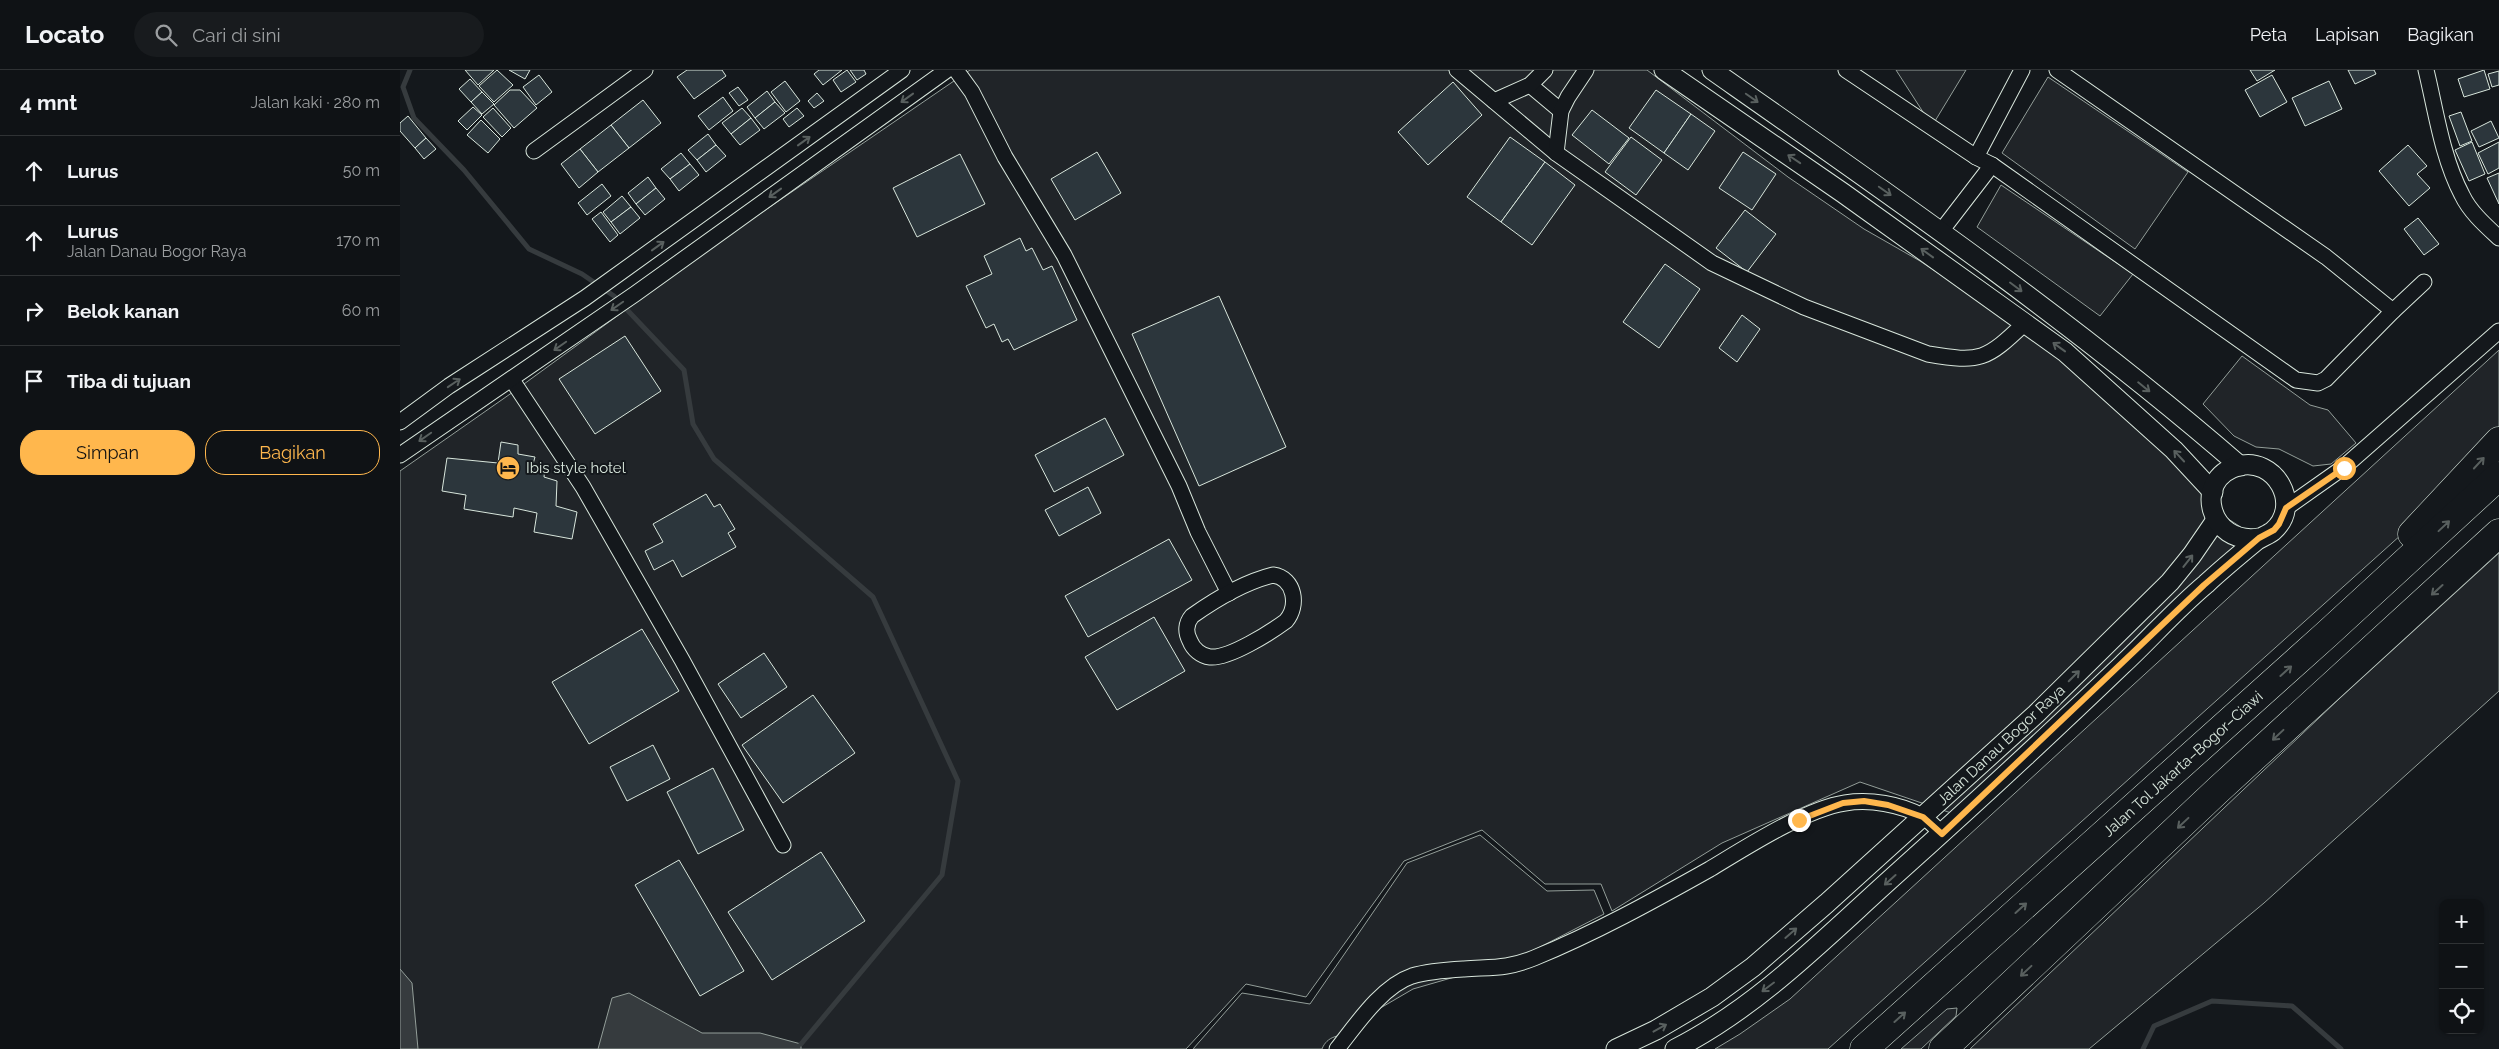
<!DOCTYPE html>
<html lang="id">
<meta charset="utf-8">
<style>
:root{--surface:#0f1215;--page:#181b1e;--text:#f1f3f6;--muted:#9b9ea0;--line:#2f3234;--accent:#ffb74d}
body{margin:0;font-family:Raleway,sans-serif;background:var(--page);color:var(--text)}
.controls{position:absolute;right:15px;bottom:15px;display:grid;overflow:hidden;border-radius:10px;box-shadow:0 1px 4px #0004}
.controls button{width:45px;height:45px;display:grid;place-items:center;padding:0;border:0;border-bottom:1px solid var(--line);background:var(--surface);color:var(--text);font:25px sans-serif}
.stop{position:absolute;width:15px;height:15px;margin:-11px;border:4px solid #ffb74d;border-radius:50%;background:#fff}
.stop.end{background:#ffb74d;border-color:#fff;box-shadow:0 1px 5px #0008}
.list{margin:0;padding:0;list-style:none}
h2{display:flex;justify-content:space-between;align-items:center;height:65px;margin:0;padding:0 20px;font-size:21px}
h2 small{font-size:16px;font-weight:400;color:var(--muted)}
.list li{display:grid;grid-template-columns:32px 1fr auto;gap:15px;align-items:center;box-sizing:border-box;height:70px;padding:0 20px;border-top:1px solid var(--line)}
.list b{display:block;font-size:19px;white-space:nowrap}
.list p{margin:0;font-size:16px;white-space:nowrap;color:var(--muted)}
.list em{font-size:16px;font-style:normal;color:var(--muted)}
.actions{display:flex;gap:10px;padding:15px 20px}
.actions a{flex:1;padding:11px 0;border:1px solid var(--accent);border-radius:20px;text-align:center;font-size:18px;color:var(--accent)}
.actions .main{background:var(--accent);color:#111}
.icon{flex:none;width:28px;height:28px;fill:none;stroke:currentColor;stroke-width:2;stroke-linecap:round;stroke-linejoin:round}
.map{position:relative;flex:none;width:2099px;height:979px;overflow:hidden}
header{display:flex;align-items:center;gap:30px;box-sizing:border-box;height:70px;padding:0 25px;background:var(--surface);border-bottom:1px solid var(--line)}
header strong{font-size:24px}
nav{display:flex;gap:28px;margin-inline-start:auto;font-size:18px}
.search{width:350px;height:45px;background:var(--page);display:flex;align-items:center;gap:12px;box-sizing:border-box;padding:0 18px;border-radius:28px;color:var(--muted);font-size:19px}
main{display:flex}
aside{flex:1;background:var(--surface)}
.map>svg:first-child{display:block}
.green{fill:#202428;stroke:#939e99}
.water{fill:#363b3e;stroke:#939e99}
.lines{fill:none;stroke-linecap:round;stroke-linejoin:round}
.stream{stroke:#363b3e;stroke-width:5}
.building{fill:#2c363c;stroke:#d8e6dc}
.minor-casing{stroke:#d8e6dc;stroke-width:17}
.tertiary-casing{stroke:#d8e6dc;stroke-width:21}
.motorway-casing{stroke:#d8e6dc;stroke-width:29}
.minor{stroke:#14181c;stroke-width:15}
.tertiary{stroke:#14181c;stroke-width:19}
.motorway{stroke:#14181c;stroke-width:28}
.oneway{stroke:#59605f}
.route{stroke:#ffb74d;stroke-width:6}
.labels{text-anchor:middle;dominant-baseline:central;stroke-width:4;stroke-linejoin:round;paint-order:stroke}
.poi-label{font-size:15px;fill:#d8e6dc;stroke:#14181c;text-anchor:start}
.street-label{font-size:15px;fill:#d8e6dc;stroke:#14181c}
</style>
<header>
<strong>Locato</strong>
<div class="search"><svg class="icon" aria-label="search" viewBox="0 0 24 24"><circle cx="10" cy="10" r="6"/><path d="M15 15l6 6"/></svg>Cari di sini</div>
<nav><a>Peta</a><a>Lapisan</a><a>Bagikan</a></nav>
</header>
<main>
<aside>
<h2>4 mnt<small>Jalan kaki · 280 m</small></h2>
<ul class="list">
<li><svg class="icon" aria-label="ahead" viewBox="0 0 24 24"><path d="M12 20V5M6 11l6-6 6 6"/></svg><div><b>Lurus</b></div><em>50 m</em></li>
<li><svg class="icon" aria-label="ahead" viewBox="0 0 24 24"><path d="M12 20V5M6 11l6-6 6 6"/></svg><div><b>Lurus</b><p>Jalan Danau Bogor Raya</p></div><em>170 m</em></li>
<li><svg class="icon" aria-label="right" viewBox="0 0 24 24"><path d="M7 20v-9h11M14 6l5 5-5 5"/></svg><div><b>Belok kanan</b></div><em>60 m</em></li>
<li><svg class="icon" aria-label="arrive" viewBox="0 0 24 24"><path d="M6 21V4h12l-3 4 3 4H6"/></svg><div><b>Tiba di tujuan</b></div></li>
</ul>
<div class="actions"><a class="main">Simpan</a><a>Bagikan</a></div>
</aside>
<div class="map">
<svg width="2099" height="979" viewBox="0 0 2099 979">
<rect width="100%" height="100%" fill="#14181c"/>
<g class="green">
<polygon points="570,0 1247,0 1388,107 1464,159 1520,191 1716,321 1811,424 1811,438 1858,468 1560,746 1460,712 1322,773 1212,841 1201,814 1145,814 1082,760 1004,791 906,927 846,914 786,979 0,979 0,401 113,322 320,171"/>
<polygon points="1496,0 1566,0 1532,56"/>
<polygon points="1648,7 1788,102 1735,179 1602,83"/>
<polygon points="1601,115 1733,204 1700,246 1577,157"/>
<polygon points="2099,280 2099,377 1428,979 1315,979 1340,964 1390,929"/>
<polygon points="1842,286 1910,335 1928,340 1956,373 1931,394 1913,396 1879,379 1856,377 1834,366 1803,334"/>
<polygon points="2099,483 2099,621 1864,833 1689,979 1570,979 1939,629"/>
<path d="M1080,765L1147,821L1194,820L1204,844L1117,889L1013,919L977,940L952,964C939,965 927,966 922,979H793L842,923L910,934L1007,793Z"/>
<polygon points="1557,938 1556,946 1521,979 1501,979 1547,939"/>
</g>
<g class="water">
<polygon points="0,899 12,913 18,979 0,979"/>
<polygon points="229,923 302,963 360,963 401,974 401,979 198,979 212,928"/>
</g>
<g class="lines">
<g class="stream">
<polyline points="10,0 3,17 14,48 64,100 129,179 182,204 214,226 284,300 293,354 314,389 473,527 558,711 542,805 401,974"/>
<polyline points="1743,979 1754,956 1812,931 1892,936 1941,979"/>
</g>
</g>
<g class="building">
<polygon points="65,0 94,0 78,15"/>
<polygon points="97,0 113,15 94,32 79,16"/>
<polygon points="109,0 130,0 125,9"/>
<polygon points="287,0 322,0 326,6 294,29 277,7"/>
<polygon points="419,0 442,0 423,15 414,4"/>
<polygon points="447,0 456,12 441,22 433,10"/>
<polygon points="450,0 464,0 466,4 457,10"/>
<polygon points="1850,0 1875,0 1857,11"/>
<polygon points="1948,0 1974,0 1976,4 1955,14"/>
<polygon points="2084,0 2090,19 2064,27 2058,9"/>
<polygon points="2099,1 2099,15 2092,17 2088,4"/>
<polygon points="139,5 152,22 136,35 123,17"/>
<polygon points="1872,5 1887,32 1860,47 1845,20"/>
<polygon points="70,9 82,22 71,32 59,19"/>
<polygon points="385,11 400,31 386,42 371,22"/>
<polygon points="1929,11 1942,39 1905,56 1892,28"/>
<polygon points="1053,12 1082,45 1028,95 998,62"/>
<polygon points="338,17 348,30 339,36 329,23"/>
<polygon points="110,20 120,20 137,38 114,58 94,35"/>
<polygon points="1256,20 1291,44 1264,83 1229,58"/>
<polygon points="367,21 375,32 355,48 347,37"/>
<polygon points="82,22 94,34 82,44 71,32"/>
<polygon points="417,23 424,31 414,38 408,31"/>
<polygon points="323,27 333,41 309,60 298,46"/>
<polygon points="243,30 261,53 229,78 211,55"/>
<polygon points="375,32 385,43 364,59 355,48"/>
<polygon points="73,37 82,45 67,60 58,51"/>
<polygon points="93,38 111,58 102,67 83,47"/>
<polygon points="342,38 351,48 331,64 322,53"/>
<polygon points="397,38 404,46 389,57 383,49"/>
<polygon points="1192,40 1229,68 1209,94 1172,65"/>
<polygon points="2061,42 2072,71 2060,76 2049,46"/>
<polygon points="1291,44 1315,61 1288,100 1264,83"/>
<polygon points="8,46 26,68 15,78 0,61 0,53"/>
<polygon points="351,48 360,60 340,75 331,64"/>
<polygon points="81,50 100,69 88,83 67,65"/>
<polygon points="2091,51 2099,68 2079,77 2071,61"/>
<polygon points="211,55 229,78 198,102 180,79"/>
<polygon points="308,64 316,75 297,90 288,80"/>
<polygon points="1110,67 1145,92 1101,152 1067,127"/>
<polygon points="1231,67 1262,90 1236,125 1205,102"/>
<polygon points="26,68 36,79 24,89 15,78"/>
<polygon points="2072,72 2085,104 2069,111 2055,80"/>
<polygon points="2099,72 2099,98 2088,104 2078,83"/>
<polygon points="316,75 326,86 306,102 297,90"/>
<polygon points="2008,75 2027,96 2017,104 2030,118 2009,136 1979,101"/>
<polygon points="180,79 198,102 179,118 161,94"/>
<polygon points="697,82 721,123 675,150 651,109"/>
<polygon points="1343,82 1376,104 1352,140 1319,118"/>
<polygon points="281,83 290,94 270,109 261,99"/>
<polygon points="560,84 585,134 517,167 493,118"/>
<polygon points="1145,92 1175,115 1132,175 1101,152"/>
<polygon points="290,94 299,105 279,121 270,109"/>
<polygon points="2099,103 2099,134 2087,108"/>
<polygon points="248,107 256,118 236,134 228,123"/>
<polygon points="202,114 211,126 187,145 178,133"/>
<polygon points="256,118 265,129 245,145 236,134"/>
<polygon points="222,126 231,137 211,152 203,142"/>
<polygon points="231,137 240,148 220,164 211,152"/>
<polygon points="1345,140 1376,164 1347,202 1316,178"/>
<polygon points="201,142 218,165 210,172 192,149"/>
<polygon points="2018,148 2039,174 2024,185 2004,159"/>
<polygon points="620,168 626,181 632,178 643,200 652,196 677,250 614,280 608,269 602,272 594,254 586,258 566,216 592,204 584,186"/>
<polygon points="1265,194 1300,219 1259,278 1223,252"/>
<polygon points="819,226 886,377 799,416 732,264"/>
<polygon points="1342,245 1360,259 1337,292 1319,278"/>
<polygon points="225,266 261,321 195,364 159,309"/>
<polygon points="705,348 724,385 654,422 635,385"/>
<polygon points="101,372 118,375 118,384 135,387 133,394 145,397 144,407 157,411 156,436 177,442 172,469 134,462 137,443 114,438 113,447 64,439 66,425 42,421 47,388 98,393"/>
<polygon points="688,417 701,443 659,466 645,440"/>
<polygon points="306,424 314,437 320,434 335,459 328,463 336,477 282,507 273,490 254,500 245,481 263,472 253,454"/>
<polygon points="769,469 792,510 688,567 665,526"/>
<polygon points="754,547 785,601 717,640 685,587"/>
<polygon points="242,559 279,621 189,674 152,612"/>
<polygon points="364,583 387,617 341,648 318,614"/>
<polygon points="413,625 455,683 383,733 342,675"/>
<polygon points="253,675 270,709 227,731 210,697"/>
<polygon points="313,698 344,760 298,784 267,722"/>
<polygon points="421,782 465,851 372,910 328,842"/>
<polygon points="279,790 344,901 300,926 235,815"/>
</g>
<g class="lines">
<g class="minor-casing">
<g id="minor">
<polyline points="556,0 572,22 605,87 664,185 779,416 798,462 829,523"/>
<path d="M1057,0L1156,83L1312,193L1404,237L1528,284C1581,293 1586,290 1625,253"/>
<polyline points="1446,0 1576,87"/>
<polyline points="1622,0 1576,87 1592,95 1896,310 1918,313 1926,309 1993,241 2024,212"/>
<polyline points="1657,0 1926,187 1993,241"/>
<path d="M2026,0C2036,41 2042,87 2062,125C2070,142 2086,156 2099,168"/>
<polyline points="1130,15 1161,41"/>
<polyline points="1094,31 1130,15 1145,0"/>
<polyline points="134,81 245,0"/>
<polyline points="1156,83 1161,41 1168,27 1186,0"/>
<polyline points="1542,160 1592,95"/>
<polyline points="112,310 183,417 282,590 383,775"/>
<polyline points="0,352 49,316 185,228 502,0"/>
<polyline points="0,385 235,224 547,0"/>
<polyline points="1886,438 1944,397 2099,261"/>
<path d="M873,505C895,508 899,536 886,551C871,562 829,589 810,587C801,586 793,579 790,571C785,562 786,553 792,546C816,529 845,512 873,505Z"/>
<path d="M937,979C956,955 982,916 1012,906C1029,901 1047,900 1064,899C1093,897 1107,899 1134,888C1195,863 1253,831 1310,799C1345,778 1405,739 1445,733C1470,729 1500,734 1522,746C1529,750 1536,758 1542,764"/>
</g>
</g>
<g class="tertiary-casing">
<g id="tertiary">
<polyline points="1264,0 1443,123 1665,282 1774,380 1813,422"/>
<path d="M1312,0C1492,126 1674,252 1840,396"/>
<polyline points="1216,979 1256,960 1312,927 1353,897 1427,833 1636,644 1770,512 1792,485 1816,450"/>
<path d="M1275,979C1358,937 1425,868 1494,806C1571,737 1647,667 1722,595C1750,569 1776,539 1806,514C1822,499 1839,485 1856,471C1861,467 1868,465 1873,461C1903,435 1875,386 1838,396C1792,409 1809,476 1859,468"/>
</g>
</g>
<g class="motorway-casing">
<g id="motorway">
<polyline points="2012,464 2099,371"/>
<polyline points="1464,979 1927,564 2099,406"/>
<polyline points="1543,979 1818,720 2099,463"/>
</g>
</g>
<use href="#minor" class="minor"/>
<use href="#tertiary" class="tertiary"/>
<use href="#motorway" class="motorway"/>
</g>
<defs><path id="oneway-shaft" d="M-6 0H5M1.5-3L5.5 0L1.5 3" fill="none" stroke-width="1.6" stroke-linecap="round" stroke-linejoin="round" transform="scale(1.25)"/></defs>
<g class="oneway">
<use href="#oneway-shaft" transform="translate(507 28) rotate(144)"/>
<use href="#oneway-shaft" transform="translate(1352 28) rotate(35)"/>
<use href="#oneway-shaft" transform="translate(404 71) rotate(-36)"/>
<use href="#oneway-shaft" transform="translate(1394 89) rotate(-146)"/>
<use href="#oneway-shaft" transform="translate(1485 121) rotate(35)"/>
<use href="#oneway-shaft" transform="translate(375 123) rotate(144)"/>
<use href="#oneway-shaft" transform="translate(258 176) rotate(-36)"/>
<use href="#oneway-shaft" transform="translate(1527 183) rotate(-144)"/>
<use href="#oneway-shaft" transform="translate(1616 217) rotate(37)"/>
<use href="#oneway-shaft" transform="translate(217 236) rotate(145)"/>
<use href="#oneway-shaft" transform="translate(160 276) rotate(145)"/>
<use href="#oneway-shaft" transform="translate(1659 277) rotate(-144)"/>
<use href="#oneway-shaft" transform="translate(54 313) rotate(-34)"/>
<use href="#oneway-shaft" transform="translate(1744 317) rotate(39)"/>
<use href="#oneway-shaft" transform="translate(25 367) rotate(145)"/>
<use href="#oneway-shaft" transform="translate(1779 386) rotate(-133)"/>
<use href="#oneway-shaft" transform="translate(2079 393) rotate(-47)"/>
<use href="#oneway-shaft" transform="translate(2044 456) rotate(-43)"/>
<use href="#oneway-shaft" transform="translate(1788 491) rotate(-52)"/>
<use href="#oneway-shaft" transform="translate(2037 520) rotate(138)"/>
<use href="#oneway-shaft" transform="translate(1886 601) rotate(-42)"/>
<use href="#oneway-shaft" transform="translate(1674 606) rotate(-45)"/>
<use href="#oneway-shaft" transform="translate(1878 665) rotate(137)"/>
<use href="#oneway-shaft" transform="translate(1783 753) rotate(137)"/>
<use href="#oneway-shaft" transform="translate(1490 810) rotate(138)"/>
<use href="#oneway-shaft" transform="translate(1621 838) rotate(-42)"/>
<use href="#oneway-shaft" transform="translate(1391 863) rotate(-41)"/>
<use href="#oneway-shaft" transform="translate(1626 901) rotate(137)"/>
<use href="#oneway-shaft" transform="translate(1368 917) rotate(143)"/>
<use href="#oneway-shaft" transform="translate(1500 947) rotate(-42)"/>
<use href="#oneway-shaft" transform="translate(1260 958) rotate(-29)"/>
</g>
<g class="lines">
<polyline class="route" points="1399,750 1443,733 1464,731 1488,735 1523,747 1542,764 1804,515 1859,468 1874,460 1879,454 1886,438 1944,398"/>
</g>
<defs>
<g id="hotel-disc" transform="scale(1.25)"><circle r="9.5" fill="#ffb74d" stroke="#14181c"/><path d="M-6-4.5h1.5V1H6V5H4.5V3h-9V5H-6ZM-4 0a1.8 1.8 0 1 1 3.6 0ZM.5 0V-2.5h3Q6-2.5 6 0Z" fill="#111"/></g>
</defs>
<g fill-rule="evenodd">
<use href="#hotel-disc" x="108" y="398"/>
</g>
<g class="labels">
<g class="poi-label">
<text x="126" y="398">Ibis style hotel</text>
</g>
<g class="street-label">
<text transform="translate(1601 675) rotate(-43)">Jalan Danau Bogor Raya</text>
<text transform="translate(1783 694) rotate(-42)">Jalan Tol Jakarta–Bogor–Ciawi</text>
</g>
</g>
</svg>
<div class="controls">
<button>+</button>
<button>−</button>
<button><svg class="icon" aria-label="locate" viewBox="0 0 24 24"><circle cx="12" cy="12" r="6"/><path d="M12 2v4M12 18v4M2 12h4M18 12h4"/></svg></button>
</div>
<div class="stop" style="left:1944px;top:398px"></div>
<div class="stop end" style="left:1399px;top:750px"></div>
</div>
</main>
